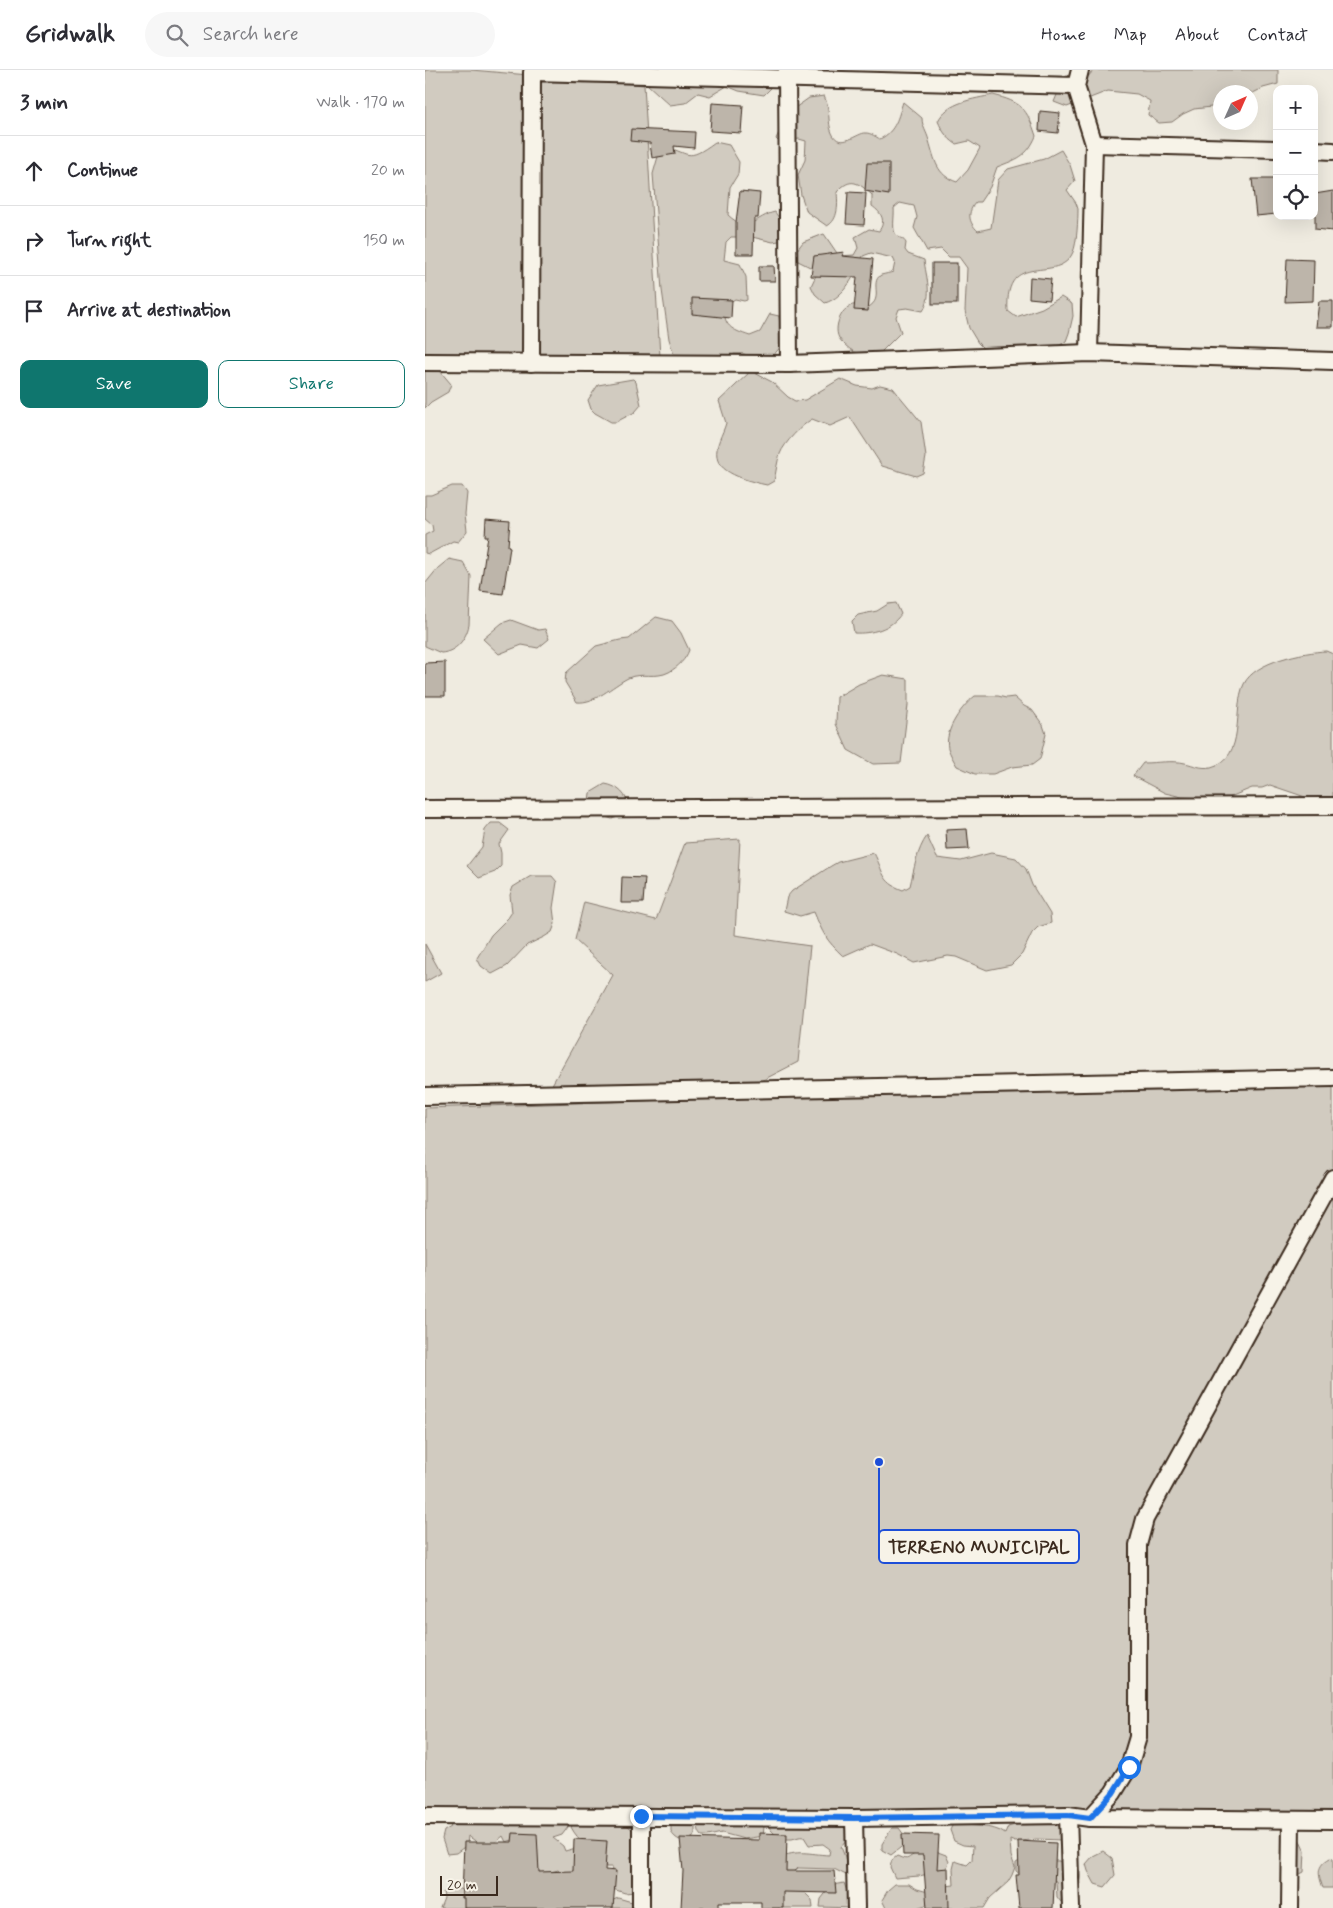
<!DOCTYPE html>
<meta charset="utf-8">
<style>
:root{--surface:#fff;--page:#f7f7f7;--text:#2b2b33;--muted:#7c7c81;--line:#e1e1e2;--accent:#0f766e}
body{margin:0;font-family:Mynerve,sans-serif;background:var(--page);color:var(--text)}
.controls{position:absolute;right:15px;top:15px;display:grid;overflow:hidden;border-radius:10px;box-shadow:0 5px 20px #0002}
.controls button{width:45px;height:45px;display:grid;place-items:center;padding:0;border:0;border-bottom:1px solid var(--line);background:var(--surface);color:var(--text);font:25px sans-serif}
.compass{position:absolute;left:788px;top:15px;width:45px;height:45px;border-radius:50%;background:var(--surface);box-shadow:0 5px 20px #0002;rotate:45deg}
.scale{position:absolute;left:15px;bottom:12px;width:58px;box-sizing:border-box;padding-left:5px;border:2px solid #3b2a1e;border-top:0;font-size:14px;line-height:18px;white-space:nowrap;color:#3b2a1e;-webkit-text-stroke:4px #f7f3e8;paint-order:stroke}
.stop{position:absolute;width:15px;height:15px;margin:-11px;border:4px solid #1a73e8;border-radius:50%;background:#fff}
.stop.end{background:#1a73e8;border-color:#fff;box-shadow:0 1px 5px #0008}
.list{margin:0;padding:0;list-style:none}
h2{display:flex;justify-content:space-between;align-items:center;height:65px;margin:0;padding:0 20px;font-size:21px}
h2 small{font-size:16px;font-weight:400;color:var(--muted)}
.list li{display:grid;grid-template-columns:32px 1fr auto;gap:15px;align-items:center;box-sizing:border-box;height:70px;padding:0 20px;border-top:1px solid var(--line)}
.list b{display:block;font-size:19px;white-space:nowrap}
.list em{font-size:16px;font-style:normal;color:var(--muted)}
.actions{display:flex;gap:10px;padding:15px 20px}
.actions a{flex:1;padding:11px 0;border:1px solid var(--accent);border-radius:10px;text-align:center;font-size:18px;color:var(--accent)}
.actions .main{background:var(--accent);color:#fff}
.icon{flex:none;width:28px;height:28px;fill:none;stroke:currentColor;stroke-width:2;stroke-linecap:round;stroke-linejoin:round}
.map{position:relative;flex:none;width:908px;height:1838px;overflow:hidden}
header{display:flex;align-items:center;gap:30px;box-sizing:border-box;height:70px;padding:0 25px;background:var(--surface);border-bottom:1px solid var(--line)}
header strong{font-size:24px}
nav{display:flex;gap:28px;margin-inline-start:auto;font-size:18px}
.search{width:350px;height:45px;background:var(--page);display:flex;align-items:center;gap:12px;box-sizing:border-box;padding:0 18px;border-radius:28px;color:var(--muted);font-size:19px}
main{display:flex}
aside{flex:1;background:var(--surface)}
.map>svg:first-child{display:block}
.green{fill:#d1cbc0;stroke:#867a6f}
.building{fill:#bdb5aa;stroke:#3b2a1e}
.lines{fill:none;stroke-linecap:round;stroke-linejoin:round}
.minor-casing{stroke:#3b2a1e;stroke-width:20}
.minor{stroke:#f7f3e8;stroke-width:16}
.route{stroke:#1a73e8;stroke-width:6}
.leader{fill:none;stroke:#1d4ed8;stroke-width:2}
.callout-dot{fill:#1d4ed8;stroke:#f7f3e8;stroke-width:2}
.callout{fill:#f7f3e8;stroke:#1d4ed8;stroke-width:2}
.callout-label{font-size:18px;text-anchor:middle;font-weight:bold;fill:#3b2a1e}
</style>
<header>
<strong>Gridwalk</strong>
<div class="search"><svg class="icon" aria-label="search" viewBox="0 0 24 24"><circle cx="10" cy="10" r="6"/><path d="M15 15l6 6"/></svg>Search here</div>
<nav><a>Home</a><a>Map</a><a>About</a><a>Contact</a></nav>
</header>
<main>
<aside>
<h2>3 min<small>Walk · 170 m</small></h2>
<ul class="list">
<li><svg class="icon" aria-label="ahead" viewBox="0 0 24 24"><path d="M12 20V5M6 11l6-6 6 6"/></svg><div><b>Continue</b></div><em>20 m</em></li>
<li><svg class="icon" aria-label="right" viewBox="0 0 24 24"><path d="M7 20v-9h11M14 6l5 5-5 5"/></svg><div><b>Turn right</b></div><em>150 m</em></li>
<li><svg class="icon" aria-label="arrive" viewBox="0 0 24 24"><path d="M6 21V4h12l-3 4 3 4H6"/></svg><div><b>Arrive at destination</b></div></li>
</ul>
<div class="actions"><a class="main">Save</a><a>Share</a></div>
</aside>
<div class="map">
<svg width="908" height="1838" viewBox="0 0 908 1838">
<rect width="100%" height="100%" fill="#efebe0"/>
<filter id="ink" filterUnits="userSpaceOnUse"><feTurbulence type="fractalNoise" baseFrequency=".02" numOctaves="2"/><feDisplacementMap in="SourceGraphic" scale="10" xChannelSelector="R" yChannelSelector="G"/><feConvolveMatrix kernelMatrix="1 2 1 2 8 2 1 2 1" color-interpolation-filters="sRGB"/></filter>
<g filter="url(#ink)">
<g class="green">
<polygon points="0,0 46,0 219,15 235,287 0,285"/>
<polygon points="220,0 349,0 349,15 339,25 314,21 302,16 285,26 273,23 260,33 245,35 222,14"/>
<polygon points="669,0 853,0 853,14 838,18 826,24 826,22 796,22 795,36 769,39 758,44 747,52 734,53 723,45 725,31 712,24 683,21 642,37 629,32 634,20 659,11"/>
<path d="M568,25C596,32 602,38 611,66C602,87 592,89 572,97L565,117L555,132H551C542,142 543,152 553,161L566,158L573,110L583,99L619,89L636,80L645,95L650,111L642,120L651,133L653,139C653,148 652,174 648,182C634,216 579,177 583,241L591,247L617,238L636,227L647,234L648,246L644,263L641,271L629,279L562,282L553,273L544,258L540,241L542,198L534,187H524L516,179L502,181L489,158L492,147L489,136L475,133L469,138C470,146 466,161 472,166C476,169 478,168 481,173L480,180L483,184L499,190C501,207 508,225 498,241L482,238L474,239L471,247L476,262L446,292C435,285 421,279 414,268C407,255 420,232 432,235C435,235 437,237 439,239C462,231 443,213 456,205C460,204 465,203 468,202L470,192L468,188L446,183L438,186C431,203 420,227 400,233L390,224L386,216L393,201L373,191L369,184L378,172L399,164L414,186L429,185L433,178L430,167L444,159L454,161C461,151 457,143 447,136V125C434,113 426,106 412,122C413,133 414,150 402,156L382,142L376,125L373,105L380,90L381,71L374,69L355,73L351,69L363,40H367L384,28L399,26C406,40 402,52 407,63C415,81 433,62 441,63C446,63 451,67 455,69C471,61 473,47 478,32L497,48C497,57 502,62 504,71C510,90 511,105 532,112L543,100L555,78L544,71L531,74C522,68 517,61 513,51C522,32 549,29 568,25Z"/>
<path d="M290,72L304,75L314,92L313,104L305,117L303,145C324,165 331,146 350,142L357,153L359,170L348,172L327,167H306L301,172L299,190L315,194L321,207L322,230L319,231L310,229L300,235C297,256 307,260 325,266L335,262L345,244L354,246L357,275L347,287L333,288L319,284H309L288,297L273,302L249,285L244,269L237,220L228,104L236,76C266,82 260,94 290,72Z"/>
<polygon points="0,299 15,301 26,314 23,322 6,332 0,338"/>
<path d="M326,301L347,312L363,327L370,331L380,330L415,309L432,316L447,318L455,315L468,318L496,352L501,387L498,403L491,406L457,396L425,347L405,356L387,349C377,355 359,373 355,384C352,392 351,402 349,411L342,415C327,412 294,404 292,387C290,375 298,364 301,353L294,331Z"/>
<polygon points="208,309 211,312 216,335 210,342 191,352 186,352 170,343 166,339 163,330 173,315"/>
<polygon points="27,416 37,416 42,423 40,444 42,461 33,472 28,471 4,484 0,483 0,465 8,461 7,455 0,449 0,425 6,425"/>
<path d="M24,489L38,492L46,506L44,555C41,569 31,582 16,583L0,576V514L13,498Z"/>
<path d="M471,533L476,544C466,559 446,564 429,563L427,551L433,545L452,541L463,534Z"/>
<path d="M231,547L247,551L256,563L264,580C261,589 253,597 244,602C231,609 216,602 203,608C187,616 170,634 152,632L140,612L141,603L171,576L195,570L204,569Z"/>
<polygon points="86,550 113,560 120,559 124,569 113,578 97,575 74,584 58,569 77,553"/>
<path d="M901,581L908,584V731H892L845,715L837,718H827L800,729L757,727L740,723L708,706L718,693C731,693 748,690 760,693C769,695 776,699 786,697C822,688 807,638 819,614C830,591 879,582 901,581Z"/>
<polygon points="458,605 483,609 483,635 476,693 448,694 423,680 411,654 412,627 434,614"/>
<path d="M550,626H573L581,628L589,627L599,636L607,640L618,655L621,664L615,689L607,695L587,697L568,704H550L532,696C529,691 525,684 523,678C519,660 537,636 550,626Z"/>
<path d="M180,714C193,716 203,725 204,739L196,746L187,749L170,744L164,731L165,723Z"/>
<polygon points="66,753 75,753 84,760 74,774 76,783 76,796 70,802 54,808 42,796 57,777 60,760"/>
<path d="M502,766L512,788L536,791L566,783L591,788L601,799L607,815L625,844L626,853L613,857L607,863L597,884L586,895L562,900L531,887L523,886L489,893L472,884L445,874L418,886C401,870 398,864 389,842L375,846L359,841L362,827L367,821L406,796L413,792L449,783C459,802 456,812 478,820L485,816C489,799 492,780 502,766Z"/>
<path d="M315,769L310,865L385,876L373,992L303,1028L908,1009V1748L414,1752L421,1758L422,1770L416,1777L420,1787L423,1806L409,1799L373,1798L360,1811L354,1788C372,1779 384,1784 404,1785L405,1779L398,1774L384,1775L379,1767C374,1766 372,1768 367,1769C354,1770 346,1763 341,1751H335L339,1757L338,1766L319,1769L297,1763L283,1766H277C272,1760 273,1756 276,1749L142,1751L143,1757L137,1765L128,1768L138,1776L140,1781L151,1778L165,1802L138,1804L133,1800L112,1806L91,1769L81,1772L78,1766L66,1776L55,1774L43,1766L42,1775L31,1783L22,1784L17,1769L19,1761L26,1757L23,1754L0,1746V1038L242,1030L124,1020L188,905L150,870L159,832L231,850L260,773Z"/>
<polygon points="106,806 127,806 132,812 128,838 130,854 127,862 119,867 102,875 82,896 67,904 56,896 52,888 66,865 83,848 87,842 85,825 88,817"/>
<polygon points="0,874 16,903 0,912"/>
<path d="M259,1751L270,1756V1763L266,1771C257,1772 251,1770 246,1762V1756L251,1752Z"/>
<path d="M603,1751L626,1752L635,1757L637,1770L611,1769L590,1772L585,1770L586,1786L590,1797L587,1805L583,1812L565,1828L559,1838H526L519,1836L521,1816L529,1815L528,1799L530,1791L542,1795L547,1790L548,1776L538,1775L529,1771L525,1760L528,1754C542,1756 570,1755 580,1764L583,1757Z"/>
<path d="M151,1752C164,1752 201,1748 208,1761C210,1767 210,1774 211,1781L205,1787L209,1793V1822L200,1823L182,1817L186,1806L187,1797H181L178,1786C165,1778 153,1771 146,1757Z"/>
<polygon points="467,1758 474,1758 482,1769 480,1774 466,1785 457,1780 457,1774"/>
<polygon points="873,1766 880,1781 879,1802 871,1806"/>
<path d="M510,1781L521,1785L524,1792L521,1800L494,1806L470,1808L465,1797L467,1790L472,1786C485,1792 482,1787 492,1783C496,1780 505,1781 510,1781Z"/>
<polygon points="678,1781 687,1788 690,1805 680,1817 670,1814 663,1801 661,1794 668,1786"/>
<path d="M905,1788L908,1789V1818H898C893,1804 891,1796 905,1788Z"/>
<path d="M596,1790L634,1791L655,1801C657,1817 648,1823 636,1832L632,1827L631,1811C614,1806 605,1813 591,1801V1793Z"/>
<polygon points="419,1813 428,1838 395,1837 396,1829 407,1815"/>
<polygon points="470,1814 484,1814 492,1819 503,1822 504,1834 491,1838 461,1838 457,1830 463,1820"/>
<polygon points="24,1817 39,1820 44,1838 15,1838 19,1828 18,1822"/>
<polygon points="376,1819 387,1830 388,1838 353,1838 355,1822"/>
<polygon points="193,1828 207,1832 209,1838 186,1838 186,1831"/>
</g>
<g class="building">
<polygon points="287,33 318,35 316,63 285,61"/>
<polygon points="615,41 635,43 633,63 614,61"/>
<polygon points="206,59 270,62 269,78 249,76 250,84 227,88 225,73 205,71"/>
<polygon points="442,93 464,93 464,125 440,121"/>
<polygon points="827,109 852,109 852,144 831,146"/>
<polygon points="315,121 335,123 333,148 329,148 328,184 311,184 311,152"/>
<polygon points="908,121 908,161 890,159 890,124"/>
<polygon points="423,122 441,123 439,155 421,154"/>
<polygon points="419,182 417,186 448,189 443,241 429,240 432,207 386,206 389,186"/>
<polygon points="862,189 889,190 888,231 860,232"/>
<rect x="507" y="193" width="25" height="41"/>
<polygon points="334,196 349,196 350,211 334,211"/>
<polygon points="605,207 626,209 624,230 604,228"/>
<polygon points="267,228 307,230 306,248 267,244"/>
<polygon points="894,231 908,231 908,257 891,257"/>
<polygon points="61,449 85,451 83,476 85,477 78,524 55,521 63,466 60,466"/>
<polygon points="20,592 20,626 0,626 0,593"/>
<polygon points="542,759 544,779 522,780 521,760"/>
<polygon points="197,807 220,808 218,833 196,833"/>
<polygon points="88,1763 112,1764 114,1802 148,1801 149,1769 182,1771 180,1800 191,1801 188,1838 39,1838 39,1828 37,1828 39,1772 87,1772"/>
<polygon points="334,1763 362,1764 361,1801 409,1801 411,1823 358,1822 358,1838 336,1838 336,1832 294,1832 294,1838 256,1838 258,1801 255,1768 334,1770"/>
<polygon points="477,1764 514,1765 512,1799 523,1798 524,1838 502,1838 498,1785 478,1785"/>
<polygon points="593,1771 631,1773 628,1838 594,1838 591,1805 594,1805"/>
</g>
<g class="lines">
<g class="minor-casing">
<g id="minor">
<polyline points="362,0 364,294"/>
<polyline points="655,0 651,16 669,74 664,283"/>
<polyline points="669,74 852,79"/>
<polyline points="889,80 908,81"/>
<polyline points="0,292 364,294 664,283 908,291"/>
<polyline points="106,293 107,2 651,16"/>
<polyline points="0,739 908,736"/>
<polyline points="0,1026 908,1008"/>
<polyline points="643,1745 646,1838"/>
<polyline points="0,1746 429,1748 643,1745 665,1748 908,1750"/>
<polyline points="216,1746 216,1838"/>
<polyline points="429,1748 431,1838"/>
<polyline points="665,1748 688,1723 704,1697 713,1667 713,1475 720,1449 908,1108"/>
<polyline points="865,1838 866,1750"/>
</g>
</g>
<use href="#minor" class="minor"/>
</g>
</g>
<g class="lines" filter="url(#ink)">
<polyline class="route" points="216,1746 429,1748 643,1745 665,1748 688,1723 704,1697"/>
</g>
<path class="leader" d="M454 1392L454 1476"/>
<circle class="callout-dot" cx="454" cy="1392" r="5"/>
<rect class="callout" x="454" y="1460" width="200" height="33" rx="5"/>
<g class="callout-label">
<text x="554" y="1483">TERRENO MUNICIPAL</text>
</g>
</svg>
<div class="controls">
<button>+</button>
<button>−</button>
<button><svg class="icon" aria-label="locate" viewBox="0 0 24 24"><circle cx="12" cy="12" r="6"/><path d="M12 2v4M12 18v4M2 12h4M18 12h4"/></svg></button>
</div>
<svg class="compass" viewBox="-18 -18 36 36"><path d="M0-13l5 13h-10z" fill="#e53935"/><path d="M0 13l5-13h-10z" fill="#7c7c81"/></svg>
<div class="scale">20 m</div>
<div class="stop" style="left:704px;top:1697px"></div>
<div class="stop end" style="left:216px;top:1746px"></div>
</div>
</main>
